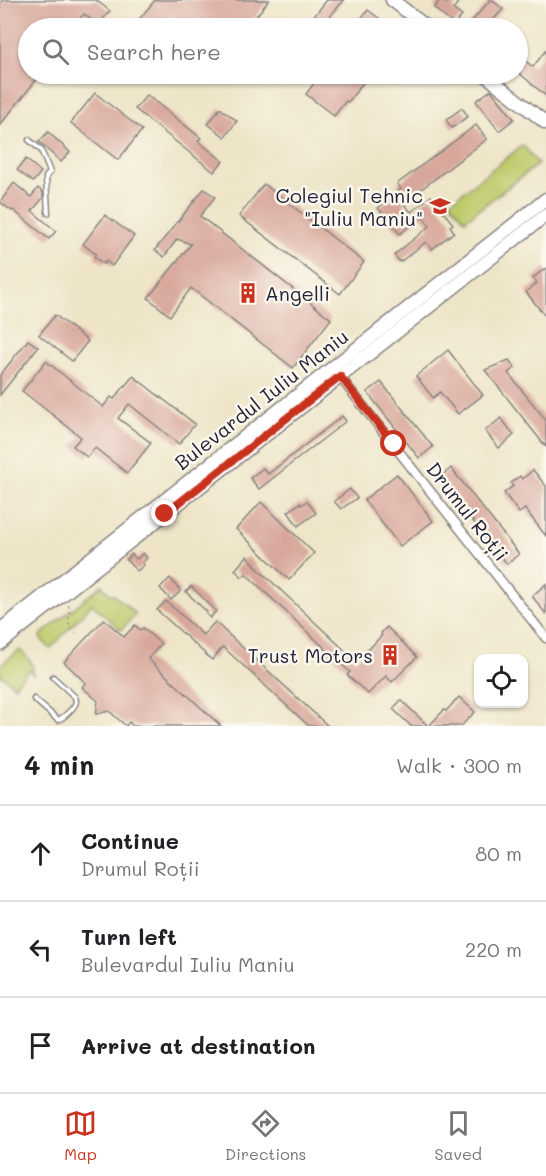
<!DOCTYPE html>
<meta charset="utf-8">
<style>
:root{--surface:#fff;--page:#f2f2f2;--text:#202124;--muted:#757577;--line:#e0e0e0;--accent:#c8321e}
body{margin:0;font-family:Mali,sans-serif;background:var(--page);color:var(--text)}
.controls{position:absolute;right:18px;bottom:18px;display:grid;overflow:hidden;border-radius:12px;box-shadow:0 2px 4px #0004}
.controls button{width:54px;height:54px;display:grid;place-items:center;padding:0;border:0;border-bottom:2px solid var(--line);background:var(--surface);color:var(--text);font:30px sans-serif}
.stop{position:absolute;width:18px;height:18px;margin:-14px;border:4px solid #c8321e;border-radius:50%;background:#fff}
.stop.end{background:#c8321e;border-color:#fff;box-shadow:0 2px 6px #0008}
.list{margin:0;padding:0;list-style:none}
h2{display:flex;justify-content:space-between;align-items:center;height:78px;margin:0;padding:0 24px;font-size:26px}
h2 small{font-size:20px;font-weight:400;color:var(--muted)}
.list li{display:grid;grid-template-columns:39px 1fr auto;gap:18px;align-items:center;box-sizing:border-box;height:96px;padding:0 24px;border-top:2px solid var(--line)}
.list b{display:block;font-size:22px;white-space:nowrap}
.list p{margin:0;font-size:20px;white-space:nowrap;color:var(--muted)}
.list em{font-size:20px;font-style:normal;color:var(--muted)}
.icon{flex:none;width:33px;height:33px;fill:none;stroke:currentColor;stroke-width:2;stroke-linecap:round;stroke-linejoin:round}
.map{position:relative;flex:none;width:546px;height:726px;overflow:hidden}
.search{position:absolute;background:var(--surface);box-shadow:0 2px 4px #0004;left:18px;right:18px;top:18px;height:66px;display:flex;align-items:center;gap:15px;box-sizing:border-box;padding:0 21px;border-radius:33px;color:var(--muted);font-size:22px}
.sheet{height:366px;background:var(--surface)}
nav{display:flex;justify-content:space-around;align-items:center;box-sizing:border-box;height:84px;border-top:2px solid var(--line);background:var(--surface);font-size:16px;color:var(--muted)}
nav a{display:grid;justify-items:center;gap:3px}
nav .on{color:var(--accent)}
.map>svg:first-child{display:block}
.green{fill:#bdca6b;stroke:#707653;stroke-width:1.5}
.building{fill:#d8a79b}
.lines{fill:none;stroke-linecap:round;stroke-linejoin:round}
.lane-casing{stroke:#888482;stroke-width:7}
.street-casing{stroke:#888482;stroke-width:11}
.secondary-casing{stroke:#888482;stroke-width:15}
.primary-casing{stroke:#888482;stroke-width:15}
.path{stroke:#888482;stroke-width:1.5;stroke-dasharray:1.5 4.5;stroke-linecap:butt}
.lane{stroke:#fff;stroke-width:4}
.street{stroke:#fff;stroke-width:8}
.secondary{stroke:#fff;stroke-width:12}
.primary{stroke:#fff;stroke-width:12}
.route{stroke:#c8321e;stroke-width:8}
.labels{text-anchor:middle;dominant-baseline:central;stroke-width:5;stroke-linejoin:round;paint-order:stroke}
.poi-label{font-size:20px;fill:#22223b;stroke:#fbf7ec;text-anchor:end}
.street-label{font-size:20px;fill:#22223b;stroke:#fbf7ec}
</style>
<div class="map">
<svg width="546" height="726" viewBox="0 0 546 726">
<rect width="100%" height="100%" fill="#fbf7ec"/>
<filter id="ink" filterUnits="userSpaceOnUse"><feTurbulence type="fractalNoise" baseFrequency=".0167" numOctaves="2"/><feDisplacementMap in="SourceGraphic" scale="12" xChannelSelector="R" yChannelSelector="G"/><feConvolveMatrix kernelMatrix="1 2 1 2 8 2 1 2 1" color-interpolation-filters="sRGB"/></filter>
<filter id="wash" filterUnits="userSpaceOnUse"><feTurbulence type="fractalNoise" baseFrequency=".008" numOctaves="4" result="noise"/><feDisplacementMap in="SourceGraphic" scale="24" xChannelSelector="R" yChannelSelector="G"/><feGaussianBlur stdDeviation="1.35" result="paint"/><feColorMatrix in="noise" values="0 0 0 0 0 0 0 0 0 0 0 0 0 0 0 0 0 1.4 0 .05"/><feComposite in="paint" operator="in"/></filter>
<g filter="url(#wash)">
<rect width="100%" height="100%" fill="#eee5c8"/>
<g class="green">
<polygon points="523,145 538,164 465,220 450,202"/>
<polygon points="102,585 110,594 114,595 136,614 121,630 92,604 50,649 40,638 42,634"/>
<path d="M20,650C27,657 35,663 33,675L29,670L14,686L4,677L0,676V665Z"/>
</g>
<g id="blocks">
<g class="building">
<polygon points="3,0 96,0 110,11 98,25 84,14 72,28 28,28 28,74 41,74 0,125 0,3"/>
<polygon points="155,0 269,0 247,28 132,28"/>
<polygon points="327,0 344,0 320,28 310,21"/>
<polygon points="440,0 443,0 446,3 448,0 460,0 453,9 462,16 454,25 434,8"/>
<polygon points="490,0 492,0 503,9 486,28 466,28"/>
<polygon points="368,10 392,28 353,28"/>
<polygon points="546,50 546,96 518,72 518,55 533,67"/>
<polygon points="321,74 370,74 348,102 346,101 334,116 306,94"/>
<polygon points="491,90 514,119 499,131 476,101"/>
<polygon points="95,93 142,130 118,160 71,123"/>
<polygon points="147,95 201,138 198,141 223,161 214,172 135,109"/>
<polygon points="220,108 237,121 225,137 208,124"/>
<polygon points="462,108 468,116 452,128 446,120"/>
<polygon points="476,125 487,139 403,203 411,212 431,196 453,224 450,226 454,232 432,249 426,242 400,262 394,255 430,226 422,216 400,234 378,208 401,189 397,184"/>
<polygon points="48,132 70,152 61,162 39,142"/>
<polygon points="26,159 41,172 33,182 17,170"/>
<polygon points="14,183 31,197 38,188 43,192 43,198 32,211 56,231 49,239 13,210 12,211 0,202"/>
<polygon points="264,184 364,262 340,294 239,216"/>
<polygon points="204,189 215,197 200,216 331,319 293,368 191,288 170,316 148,298 191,244 177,239 164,257 155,250"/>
<polygon points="105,215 134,236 112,266 106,261 104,264 94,257 96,254 83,244"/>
<polygon points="546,268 546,317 526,292 537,283 533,278"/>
<polygon points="55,315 88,341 72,361 39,335"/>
<polygon points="28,340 38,347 0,395 0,375"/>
<polygon points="448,350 483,395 458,414 440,392 433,398 416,376"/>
<polygon points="509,360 515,368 508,373 546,420 546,447 485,370"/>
<polygon points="46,361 103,407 111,397 114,399 133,376 195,424 179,444 129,404 118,418 151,443 127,473 95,448 87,457 73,446 81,437 22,391"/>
<polygon points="381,382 433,447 419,458 367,392"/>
<polygon points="342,416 346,421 259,489 250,478 263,468 268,474"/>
<polygon points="501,418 514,435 499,448 485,431"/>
<polygon points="451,468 519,554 507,564 439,478"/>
<polygon points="533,470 546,486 546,536 525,509 519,513 504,493 513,486 511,483 520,476 522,479"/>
<polygon points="397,474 433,521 400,546 364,500"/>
<polygon points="350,489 357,498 341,509 334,501"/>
<polygon points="307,501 316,513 298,526 288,512 300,503 301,505"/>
<polygon points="261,502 314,553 289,580 236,529"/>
<polygon points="143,553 147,558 142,563 144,565 137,571 126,560 132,554 137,559"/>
<polygon points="247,556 255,564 254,565 355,660 368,648 369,649 382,635 381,633 387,627 417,657 392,682 386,676 368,694 347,675 350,672 246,574 242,577 235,570"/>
<polygon points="170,578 181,591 171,600 160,588"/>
<polygon points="546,584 546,614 532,596"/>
<polygon points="191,586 216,611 210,618 206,614 207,612 186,592"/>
<polygon points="166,601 203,635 215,622 328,726 309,726 223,647 212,660 157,610"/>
<polygon points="104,619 124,637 135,625 140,630 143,628 161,644 148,659 221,726 133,726 129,722 126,726 109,711 96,714 98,701 82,687 86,683 64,662"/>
<polygon points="459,697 475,712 461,726 429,726 444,710 446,711"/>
<polygon points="401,700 428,726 411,726 393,709"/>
</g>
</g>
</g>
<g filter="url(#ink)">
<use href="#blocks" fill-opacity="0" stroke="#888482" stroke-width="1.5"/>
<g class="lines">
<g class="lane-casing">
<g id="lane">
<polyline points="29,140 41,150 50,172 46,177 48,213"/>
<path d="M34,699L58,720C63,718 76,707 76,701C76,700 75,699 75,697L53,677"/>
</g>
</g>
<g class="street-casing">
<polyline id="street" points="340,377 546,638"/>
</g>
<g class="secondary-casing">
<g id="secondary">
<polyline points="392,0 428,28"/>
<polyline points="484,74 546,123"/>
</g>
</g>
<g class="primary-casing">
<g id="primary">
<polyline points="0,630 546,199"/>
<polyline points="0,644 546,215"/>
</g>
</g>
<path class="path" d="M69,605C70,618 65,624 76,634"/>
<use href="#lane" class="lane"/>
<use href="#street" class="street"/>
<use href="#secondary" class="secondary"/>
<use href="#primary" class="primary"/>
</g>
</g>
<g class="lines" filter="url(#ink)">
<polyline class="route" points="165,514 340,376 394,444"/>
</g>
<defs>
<g id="school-bare" transform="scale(1.62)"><path d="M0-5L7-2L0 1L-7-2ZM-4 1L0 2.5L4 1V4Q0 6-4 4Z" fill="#c8321e" stroke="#fbf7ec" stroke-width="2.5" paint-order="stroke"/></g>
<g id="building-bare" transform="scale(1.62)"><path d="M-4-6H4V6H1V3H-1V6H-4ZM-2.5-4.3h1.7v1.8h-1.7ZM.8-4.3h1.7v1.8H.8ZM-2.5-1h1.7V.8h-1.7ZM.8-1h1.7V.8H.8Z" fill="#c8321e" stroke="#fbf7ec" stroke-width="2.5" paint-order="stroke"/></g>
</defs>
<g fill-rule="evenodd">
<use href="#school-bare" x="440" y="206"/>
<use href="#building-bare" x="248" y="293"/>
<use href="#building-bare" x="390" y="655"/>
</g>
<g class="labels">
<g class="poi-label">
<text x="423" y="195">Colegiul Tehnic<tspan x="423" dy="23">"Iuliu Maniu"</tspan></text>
<text x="265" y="293" text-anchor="start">Angelli</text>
<text x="373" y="655">Trust Motors</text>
</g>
<g class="street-label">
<text transform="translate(261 399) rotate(-38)">Bulevardul Iuliu Maniu</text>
<text transform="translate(468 511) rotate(52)">Drumul Roții</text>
</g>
</g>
</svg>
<div class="controls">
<button><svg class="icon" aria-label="locate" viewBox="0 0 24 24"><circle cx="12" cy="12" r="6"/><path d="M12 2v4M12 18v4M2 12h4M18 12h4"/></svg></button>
</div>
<div class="stop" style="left:394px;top:444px"></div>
<div class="stop end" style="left:165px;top:514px"></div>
<div class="search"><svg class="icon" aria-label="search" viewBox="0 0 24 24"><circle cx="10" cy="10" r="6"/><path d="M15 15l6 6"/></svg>Search here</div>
</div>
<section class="sheet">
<h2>4 min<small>Walk · 300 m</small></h2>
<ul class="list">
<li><svg class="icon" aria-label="ahead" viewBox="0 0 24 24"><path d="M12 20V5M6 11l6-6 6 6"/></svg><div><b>Continue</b><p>Drumul Roții</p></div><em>80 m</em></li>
<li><svg class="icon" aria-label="left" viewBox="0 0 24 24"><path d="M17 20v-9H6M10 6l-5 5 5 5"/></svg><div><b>Turn left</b><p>Bulevardul Iuliu Maniu</p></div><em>220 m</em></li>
<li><svg class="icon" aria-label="arrive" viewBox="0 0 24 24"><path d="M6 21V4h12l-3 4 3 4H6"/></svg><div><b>Arrive at destination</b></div></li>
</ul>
</section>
<nav>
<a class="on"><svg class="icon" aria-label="map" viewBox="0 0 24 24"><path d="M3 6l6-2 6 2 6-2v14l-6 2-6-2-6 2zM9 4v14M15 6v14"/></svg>Map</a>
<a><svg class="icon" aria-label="directions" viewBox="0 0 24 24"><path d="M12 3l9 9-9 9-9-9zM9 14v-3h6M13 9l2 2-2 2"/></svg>Directions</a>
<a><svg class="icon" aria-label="saved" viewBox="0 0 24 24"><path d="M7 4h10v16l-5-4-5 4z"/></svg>Saved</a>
</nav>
